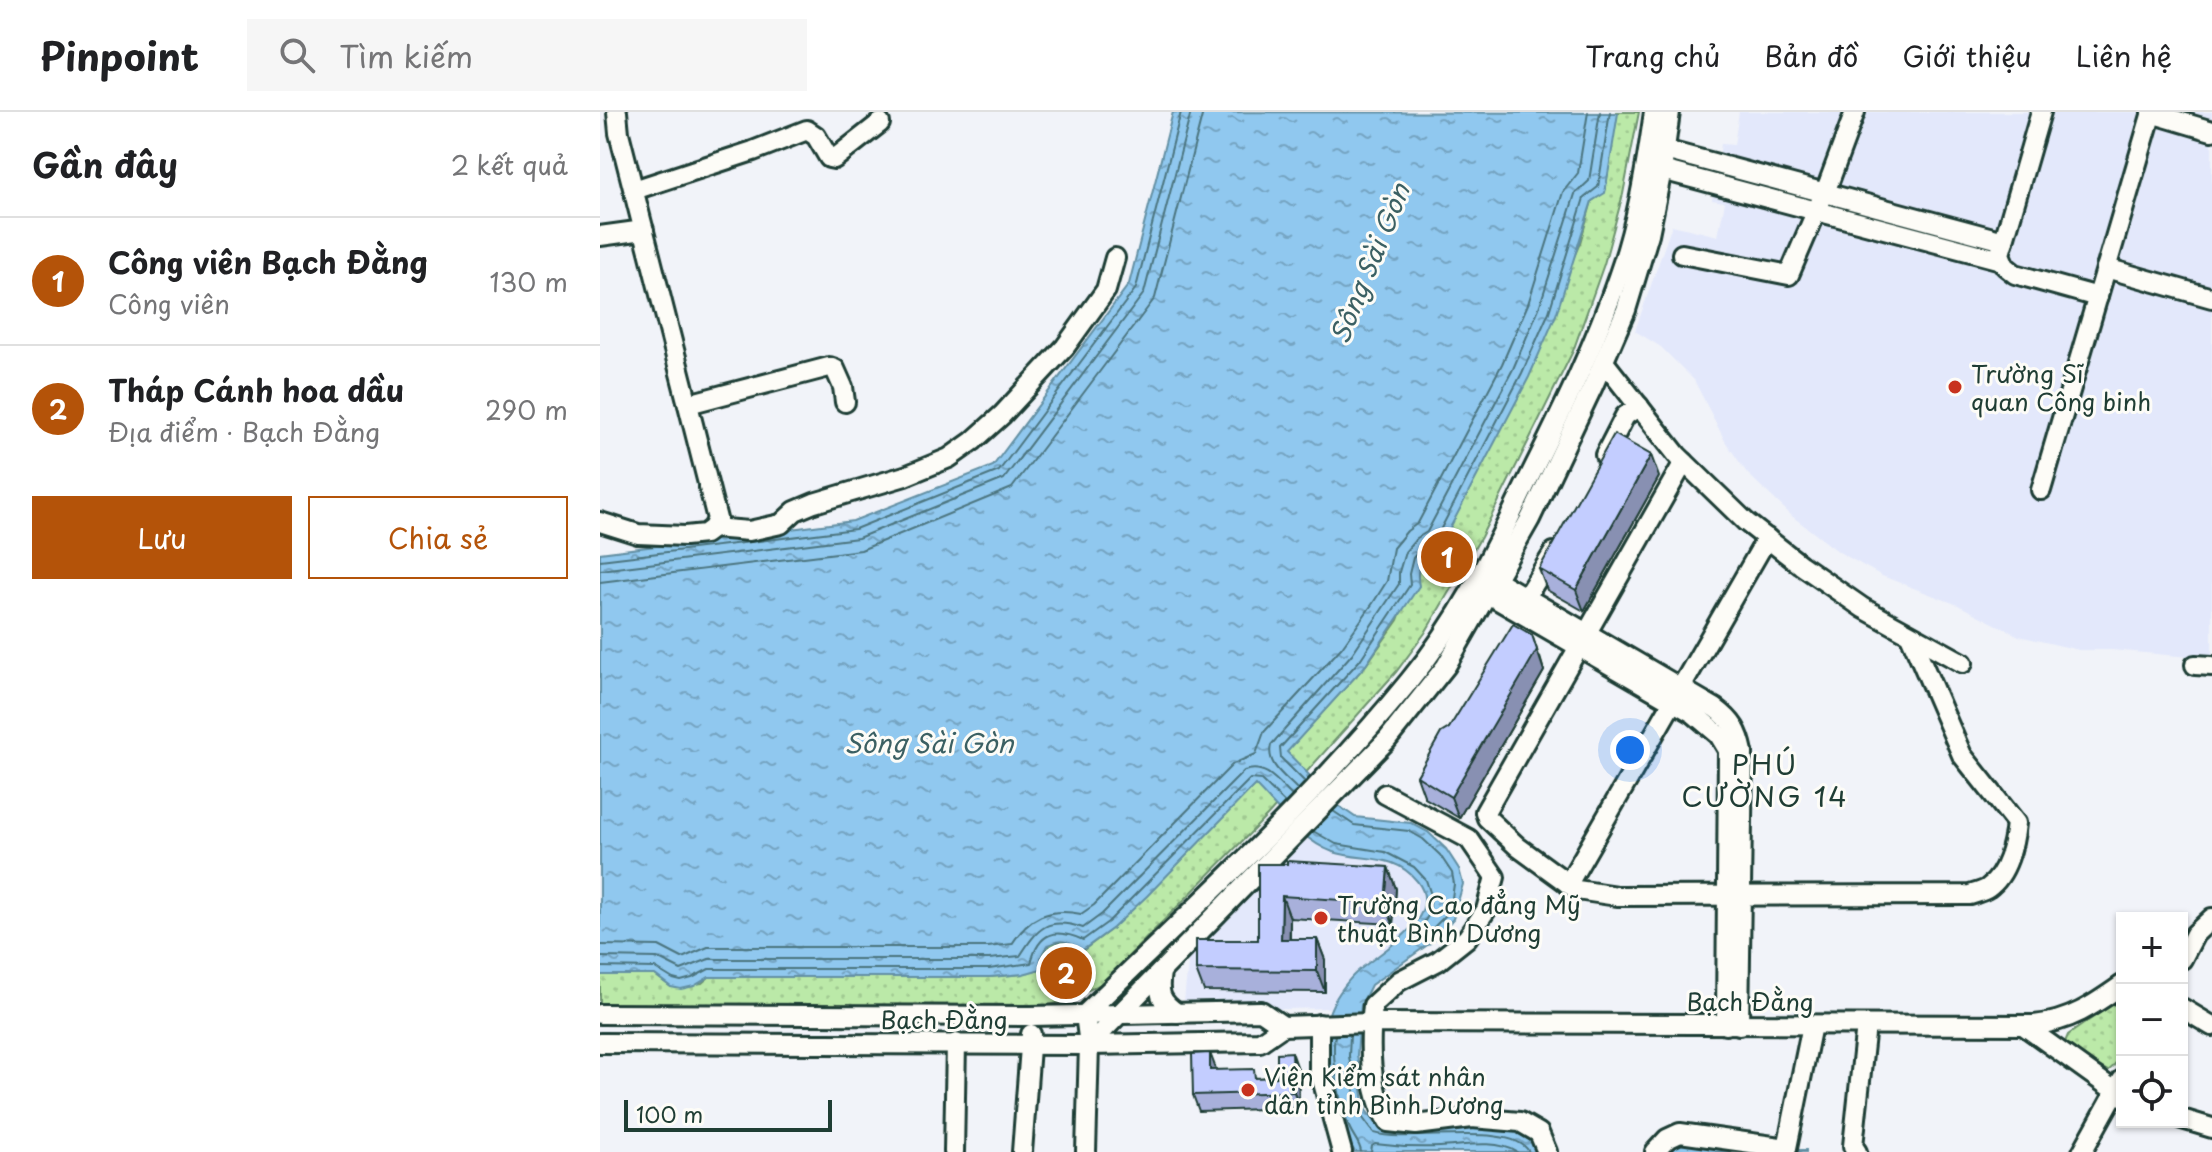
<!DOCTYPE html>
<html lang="vi">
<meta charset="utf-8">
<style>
:root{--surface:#fff;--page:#f6f6f6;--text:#202124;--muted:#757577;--line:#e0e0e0;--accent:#b45309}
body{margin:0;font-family:"Playpen Sans",sans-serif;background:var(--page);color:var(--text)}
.controls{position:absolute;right:24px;bottom:24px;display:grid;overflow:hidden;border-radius:0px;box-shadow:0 2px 6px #0004}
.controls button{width:72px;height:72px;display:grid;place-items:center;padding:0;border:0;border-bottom:2px solid var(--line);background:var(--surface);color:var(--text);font:40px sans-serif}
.scale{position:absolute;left:24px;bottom:20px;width:208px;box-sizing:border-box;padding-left:8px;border:4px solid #1f3d34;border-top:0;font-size:22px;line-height:28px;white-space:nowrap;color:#1f3d34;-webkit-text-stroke:6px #fdfcf7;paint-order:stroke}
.you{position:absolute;left:1030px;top:638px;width:28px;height:28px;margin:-20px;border:6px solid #fff;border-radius:50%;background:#1a73e8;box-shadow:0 0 0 12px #1a73e833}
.badge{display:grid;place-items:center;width:52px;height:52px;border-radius:50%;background:var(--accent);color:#fff;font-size:26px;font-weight:700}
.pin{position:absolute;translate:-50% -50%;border:4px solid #fff;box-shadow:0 2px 8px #0006}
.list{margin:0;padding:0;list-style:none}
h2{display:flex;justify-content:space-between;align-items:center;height:104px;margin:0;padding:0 32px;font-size:34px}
h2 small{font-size:26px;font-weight:400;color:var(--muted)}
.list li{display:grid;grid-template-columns:52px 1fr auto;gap:24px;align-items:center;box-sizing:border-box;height:128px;padding:0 32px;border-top:2px solid var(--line)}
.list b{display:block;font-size:30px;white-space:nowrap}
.list p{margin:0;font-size:26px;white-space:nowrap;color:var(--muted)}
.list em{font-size:26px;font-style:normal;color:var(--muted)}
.actions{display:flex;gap:16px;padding:24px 32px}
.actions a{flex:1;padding:18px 0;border:2px solid var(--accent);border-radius:0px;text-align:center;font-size:28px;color:var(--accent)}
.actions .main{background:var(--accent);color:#fff}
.icon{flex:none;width:44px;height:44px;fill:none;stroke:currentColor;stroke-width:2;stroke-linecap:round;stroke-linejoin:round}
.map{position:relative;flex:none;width:1612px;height:1040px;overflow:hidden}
header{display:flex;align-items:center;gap:48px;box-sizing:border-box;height:112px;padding:0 40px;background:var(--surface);border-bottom:2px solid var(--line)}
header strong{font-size:38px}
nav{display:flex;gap:44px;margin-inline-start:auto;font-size:28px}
.search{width:560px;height:72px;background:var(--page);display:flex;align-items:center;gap:20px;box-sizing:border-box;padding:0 28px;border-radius:0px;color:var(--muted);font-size:30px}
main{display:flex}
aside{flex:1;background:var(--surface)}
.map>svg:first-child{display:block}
.built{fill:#e3e8fb}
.park{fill:url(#park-dots);stroke:#6d936e;stroke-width:2}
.water{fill:url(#water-ripples);stroke:#6390a4;stroke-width:2}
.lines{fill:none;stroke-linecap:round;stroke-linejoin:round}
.shore{stroke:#4c757f;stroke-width:2}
.minor-casing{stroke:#1f3d34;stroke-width:24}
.minor{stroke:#fdfcf7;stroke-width:18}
.wall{fill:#a8b0db;stroke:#1f3d34;stroke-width:2}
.shaded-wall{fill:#8890b2;stroke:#1f3d34;stroke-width:2}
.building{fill:#c3cdff;stroke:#1f3d34;stroke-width:2}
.poi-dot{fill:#c8321e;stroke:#fdfcf7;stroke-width:3}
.labels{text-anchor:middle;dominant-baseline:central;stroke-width:6;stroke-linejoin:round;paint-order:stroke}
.poi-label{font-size:24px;fill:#1f3d34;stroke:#fdfcf7;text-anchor:start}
.street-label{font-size:24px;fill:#1f3d34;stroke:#fdfcf7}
.water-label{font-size:26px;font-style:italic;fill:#3b6063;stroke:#fdfcf7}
.quarter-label{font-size:28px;letter-spacing:2px;fill:#1f3d34;stroke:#fdfcf7}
</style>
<header>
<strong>Pinpoint</strong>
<div class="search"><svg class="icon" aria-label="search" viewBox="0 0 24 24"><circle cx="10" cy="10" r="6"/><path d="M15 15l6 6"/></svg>Tìm kiếm</div>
<nav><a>Trang chủ</a><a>Bản đồ</a><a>Giới thiệu</a><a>Liên hệ</a></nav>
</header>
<main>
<aside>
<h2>Gần đây<small>2 kết quả</small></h2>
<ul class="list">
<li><span class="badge">1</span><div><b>Công viên Bạch Đằng</b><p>Công viên</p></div><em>130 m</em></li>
<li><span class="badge">2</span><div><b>Tháp Cánh hoa dầu</b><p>Địa điểm · Bạch Đằng</p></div><em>290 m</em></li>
</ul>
<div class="actions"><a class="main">Lưu</a><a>Chia sẻ</a></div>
</aside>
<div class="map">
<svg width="1612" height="1040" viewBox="0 0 1612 1040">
<defs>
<pattern id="park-dots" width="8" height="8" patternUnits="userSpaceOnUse" patternTransform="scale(2)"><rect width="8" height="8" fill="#bbe9a8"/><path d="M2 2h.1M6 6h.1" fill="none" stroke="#a0c991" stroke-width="1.8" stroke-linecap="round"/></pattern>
<pattern id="water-ripples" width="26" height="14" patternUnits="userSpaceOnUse" patternTransform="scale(2)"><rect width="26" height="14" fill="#90c8ef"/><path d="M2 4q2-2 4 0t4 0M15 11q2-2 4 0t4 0" fill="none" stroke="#75a4c2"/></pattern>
</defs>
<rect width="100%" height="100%" fill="#f1f3f9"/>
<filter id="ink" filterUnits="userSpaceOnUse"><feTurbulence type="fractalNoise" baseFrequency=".0125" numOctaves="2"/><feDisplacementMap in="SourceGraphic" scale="16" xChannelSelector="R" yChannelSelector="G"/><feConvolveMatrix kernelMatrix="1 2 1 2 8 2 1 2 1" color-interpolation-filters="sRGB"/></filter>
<g filter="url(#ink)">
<g class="built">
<polygon points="1139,0 1612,0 1612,547 1511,538 1479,538 1419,524 1358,493 1282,464 1239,440 1193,405 1147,361 1125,329 1094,268 1061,235 1035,219 1072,113 1118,124 1125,90 1112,88 1121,32 1134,33"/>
<polygon points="708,725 733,740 782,747 808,760 820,772 823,783 822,799 813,814 796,832 755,861 730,896 583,899 589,842"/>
</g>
<g class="park">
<path d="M1017,0H1039L1023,82L1004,152L973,239L881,425L825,521L796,560L668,703L501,872L468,888L427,899L0,897V863H55L71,875L102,871L109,865H390L423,862L440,850C444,827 466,823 481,840L513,816L686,640L766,553L798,508L819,450L829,440L840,434L892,334L980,131L992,89L1005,80Z"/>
<path d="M1522,885C1522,909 1530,944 1508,959L1467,936L1465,930L1468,923Z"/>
</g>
<g class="water">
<path d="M573,0L1018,1L1005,81L992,89L956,203L929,265L840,435C822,443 815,454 819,474L766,553L687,640L739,694L755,705L811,711L828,720L846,737L859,757L863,772L853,807L833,829L771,873L761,893L757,943L765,997L779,1015L802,1018L877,1014L915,1018L933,1029L938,1040H755C751,1033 745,1026 742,1019C730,992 718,921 732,894C737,883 748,868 757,860C777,841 847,806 817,769C793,740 764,750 733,740C702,729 677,695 655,673L547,784L513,816L480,840C464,819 437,831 441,857L423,862L390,865H109L94,874L81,877L71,875L55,863H0V441L253,409L393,354L529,172Z"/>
<polygon points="1080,1031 1156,1038 1206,1038 1206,1040 1062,1040"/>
</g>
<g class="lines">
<g class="shore">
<polyline points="151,430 255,417 399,359 536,176 581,0"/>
<polyline points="0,448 151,430"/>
<polyline points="0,458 258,426 404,367 544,181 591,0"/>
<polyline points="0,470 261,438 412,376 555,186 603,0"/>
<polyline points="705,670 681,646 680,636 760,548 810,473 809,462 813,446 823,434 835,428 922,261 949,200 984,86 998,75 1010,0"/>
<path d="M698,678C685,664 666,653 671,633L752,542L799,472V460L805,440L817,426L827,420L913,257L939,196L975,82L989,69L1000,0"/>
<polyline points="713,719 736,732 785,740 814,755 826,768 831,783 829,802 816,824 821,828 846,803 852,786 854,772 852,761 840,743 823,727 809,719 754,713 733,699"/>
<path d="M0,833L59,834L82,846L108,835H388L412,832C429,805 449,795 481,802L494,793L633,652L656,642L664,620L742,535L773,491L787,469L793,436L807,419L818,411L902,252L928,192L963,80L978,61L988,0"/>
<path d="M0,845L57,846L81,858L109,847H389L420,844C438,816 447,804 483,816L502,802L644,659C666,651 678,670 692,684"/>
<path d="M0,855L55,856L73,867L81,869L92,866L109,857H389L431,851C439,819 456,816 483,828L508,810L650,667L661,668L685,691"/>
<path d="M735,923C731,946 740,996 750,1017C754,1026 760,1031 761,1040"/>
<path d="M750,923L749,944L757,998L774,1021C809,1032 914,1009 929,1040"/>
<path d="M771,1040L772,1034L775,1032C797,1035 818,1036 840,1035C864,1034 895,1027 917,1040"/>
</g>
<g class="minor-casing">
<g id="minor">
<polyline points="1441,0 1400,142 1405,154 1415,162 1498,185"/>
<polyline points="1551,1 1612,19"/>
<polyline points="1065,38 1404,129"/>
<polyline points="1062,58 1401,148"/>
<polyline points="34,78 153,39 207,18 216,24 229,46 234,47 280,11"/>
<polyline points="0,124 44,118"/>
<polyline points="1082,142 1189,163 1229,70 1255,0"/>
<polyline points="1506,156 1612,186"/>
<polyline points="1004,250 1077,343 1146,410 1201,453 1263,496 1363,551"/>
<polyline points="88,292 229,255 235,257 243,275 245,290"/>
<polyline points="1005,343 1025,304 1039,294"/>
<path d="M1084,350L885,700L887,706L918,735L977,778L1017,784L1370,783C1376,781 1384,779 1388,776C1407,763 1414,732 1416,711L1362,643L1310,523"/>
<polyline points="1441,378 1552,0"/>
<polyline points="0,410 38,422 85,424 105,422 113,416 117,407 19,21 17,0"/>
<polyline points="113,416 149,419 181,412 195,399 214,391 305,364 349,346 373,329 402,303 465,235 506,178 515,146"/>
<path d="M889,464L1115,596C1133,609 1139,620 1143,640L1139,913"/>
<polyline points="879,477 1093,601 1119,623 1128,638 1126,913"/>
<polyline points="921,493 954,440"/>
<polyline points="1595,553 1612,554"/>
<path d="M785,682L869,727L895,765L886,798L867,826L838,849L799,869L773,893C769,932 768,976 788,1010L816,1013L872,1006L920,1010L939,1021L947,1040"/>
<polyline points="968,772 1167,426"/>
<polyline points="1582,847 1595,822 1612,806"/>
<path d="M561,860C558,880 559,889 577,901"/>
<polyline points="1582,896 1612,914"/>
<polyline points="0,902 431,904 661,899 683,914"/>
<path d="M485,902C596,794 712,689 810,568C858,510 892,443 924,376C958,307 993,238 1018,165C1037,112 1046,56 1054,0"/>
<polyline points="485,902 489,933 486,1040"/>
<polyline points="719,912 719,956 742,1040"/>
<polyline points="1423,913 1522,984"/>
<path d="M0,931L489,933L660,930L683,914L771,911L1434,913C1469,910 1494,893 1522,873"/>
<polyline points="489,933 787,628 846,554 930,407 993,274 1026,198 1049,122 1062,58 1070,0"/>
<polyline points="1582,1007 1612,1016"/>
<polyline points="354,1040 356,931"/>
<polyline points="422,1040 431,922"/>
<polyline points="1055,1040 1067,1027 1080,1021 1187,1036 1212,913"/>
<polyline points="1257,1040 1253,1034 1266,913"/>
<polyline points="1482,1040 1522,968"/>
</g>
</g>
<use href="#minor" class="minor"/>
</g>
<g class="wall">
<polygon points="1059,365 984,499 947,478 939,457"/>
<polygon points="940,545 944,559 859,706 825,686 817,664 849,616"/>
<polygon points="658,752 788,755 796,777 793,812 690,806 690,827 717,827 725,848 725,880 604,879 596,858 658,828"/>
<polygon points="474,858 474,862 469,869 458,864 456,859"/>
<polygon points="698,957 699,996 599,999 593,983 616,958 658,966 677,965"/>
</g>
<g class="shaded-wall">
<polygon points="1051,343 1059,365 984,499 976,478"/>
<polygon points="932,523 944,559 859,706 851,685"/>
<polygon points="788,755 796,777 793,812 785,791"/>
<polygon points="682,784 690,806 689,848 681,827"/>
<polygon points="717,827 725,848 725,880 717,859"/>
<polygon points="472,852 474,862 469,869 467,863"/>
<polygon points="692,940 698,957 699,996 694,980"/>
<polygon points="610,941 616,957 616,974 610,958"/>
</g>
<g class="building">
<polygon points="1014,322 1051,343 976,478 939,457"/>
<polygon points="913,512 932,523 937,538 851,685 817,664 841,621 849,616"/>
<polygon points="687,749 788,755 785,791 682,784 681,827 717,827 717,859 596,858 596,828 658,828 658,752 687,752"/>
<polygon points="465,847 472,852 472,857 467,863 456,859 457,851 461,848"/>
<polygon points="692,940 694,980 593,983 592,942 610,941 610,958 654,957 655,966 677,965 677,941"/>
</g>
</g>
<g class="poi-dot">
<circle cx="1355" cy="275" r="8"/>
<circle cx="721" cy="806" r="8"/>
<circle cx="648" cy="978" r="8"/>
</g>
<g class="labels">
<g class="poi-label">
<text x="1371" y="261">Trường Sĩ<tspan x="1371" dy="28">quan Công binh</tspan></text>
<text x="737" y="792">Trường Cao đẳng Mỹ<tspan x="737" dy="28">thuật Bình Dương</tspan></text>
<text x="664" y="964">Viện Kiểm sát nhân<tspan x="664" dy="28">dân tỉnh Bình Dương</tspan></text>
</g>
<g class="street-label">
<text x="1150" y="889">Bạch Đằng</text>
<text x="344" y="907">Bạch Đằng</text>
</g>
<g class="water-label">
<text transform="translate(769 151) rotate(-68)">Sông Sài Gòn</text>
<text x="329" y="630">Sông Sài Gòn</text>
</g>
<g class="quarter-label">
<text x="1165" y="651">PHÚ<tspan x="1165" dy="32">CƯỜNG 14</tspan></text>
</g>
</g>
</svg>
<div class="controls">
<button>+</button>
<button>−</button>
<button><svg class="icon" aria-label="locate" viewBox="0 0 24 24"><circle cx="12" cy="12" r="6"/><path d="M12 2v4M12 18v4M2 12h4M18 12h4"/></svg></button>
</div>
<div class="scale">100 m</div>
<div class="you"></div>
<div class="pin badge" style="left:847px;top:445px">1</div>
<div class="pin badge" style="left:466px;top:861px">2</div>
</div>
</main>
